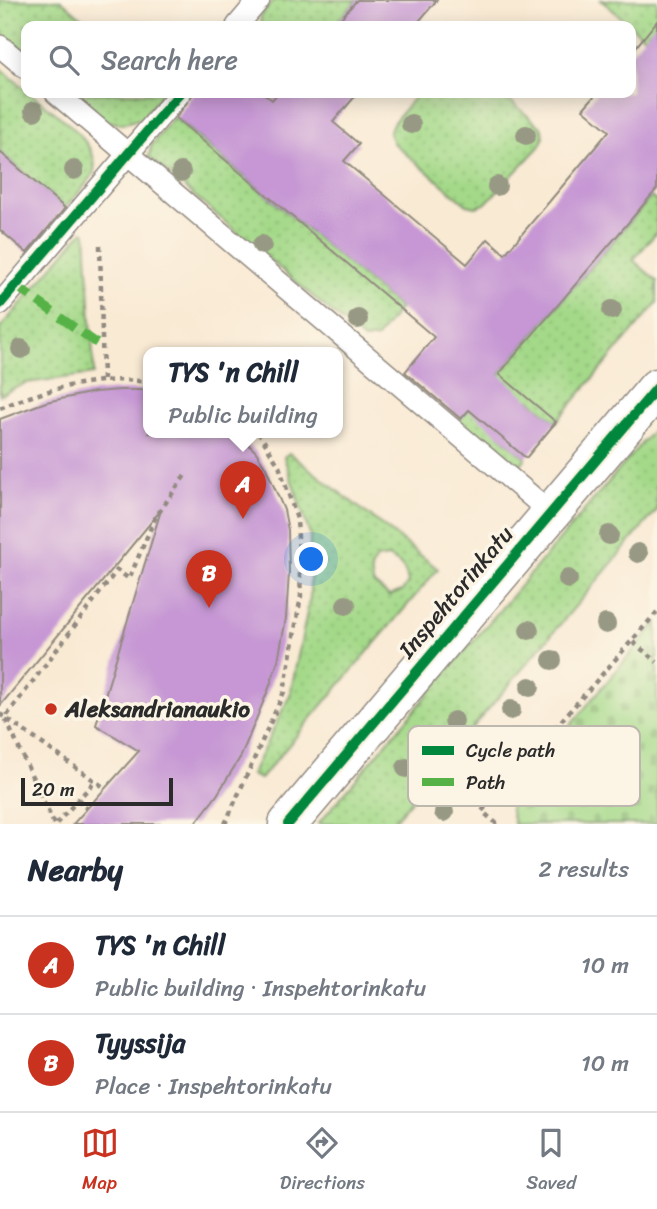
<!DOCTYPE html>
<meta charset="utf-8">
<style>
:root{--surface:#fff;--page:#f2f2f3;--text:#1f2937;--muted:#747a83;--line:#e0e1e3;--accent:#c8321e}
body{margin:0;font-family:Sriracha,sans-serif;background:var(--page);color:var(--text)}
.scale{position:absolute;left:21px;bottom:18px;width:152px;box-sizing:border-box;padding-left:7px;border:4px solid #2b2b2b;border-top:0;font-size:19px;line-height:24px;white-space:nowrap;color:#2b2b2b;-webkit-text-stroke:5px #fcf5e5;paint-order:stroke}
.you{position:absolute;left:312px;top:560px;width:24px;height:24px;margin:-18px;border:5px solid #fff;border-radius:50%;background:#1a73e8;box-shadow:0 0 0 10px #1a73e833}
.badge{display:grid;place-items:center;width:46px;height:46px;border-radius:50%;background:var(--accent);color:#fff;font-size:23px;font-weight:700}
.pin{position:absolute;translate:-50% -58px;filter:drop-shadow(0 2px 4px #0008)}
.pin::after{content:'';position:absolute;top:37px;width:24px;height:21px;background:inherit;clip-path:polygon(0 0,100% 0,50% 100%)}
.popup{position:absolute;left:143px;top:347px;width:200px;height:91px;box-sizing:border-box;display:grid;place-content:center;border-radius:14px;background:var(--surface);filter:drop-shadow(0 2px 5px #0005);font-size:23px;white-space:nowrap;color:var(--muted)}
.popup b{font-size:26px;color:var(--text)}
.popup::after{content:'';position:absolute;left:50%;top:100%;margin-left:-14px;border:14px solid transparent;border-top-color:var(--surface)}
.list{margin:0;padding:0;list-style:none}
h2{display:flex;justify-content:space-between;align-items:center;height:91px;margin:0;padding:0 28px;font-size:30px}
h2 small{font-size:23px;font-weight:400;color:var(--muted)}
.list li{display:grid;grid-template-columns:46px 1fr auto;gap:21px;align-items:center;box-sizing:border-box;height:98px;padding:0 28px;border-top:2px solid var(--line)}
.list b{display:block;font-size:26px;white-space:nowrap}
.list p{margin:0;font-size:23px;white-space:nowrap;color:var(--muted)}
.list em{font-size:23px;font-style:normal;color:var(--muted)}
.icon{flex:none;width:38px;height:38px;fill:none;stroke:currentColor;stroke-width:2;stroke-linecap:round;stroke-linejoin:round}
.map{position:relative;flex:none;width:657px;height:824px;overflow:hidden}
.search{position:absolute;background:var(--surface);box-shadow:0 4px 18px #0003;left:21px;right:21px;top:21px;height:77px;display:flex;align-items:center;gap:18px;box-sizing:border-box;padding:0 24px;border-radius:14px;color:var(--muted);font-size:26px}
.sheet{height:287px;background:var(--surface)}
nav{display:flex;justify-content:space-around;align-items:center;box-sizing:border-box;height:98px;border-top:2px solid var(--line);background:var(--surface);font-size:19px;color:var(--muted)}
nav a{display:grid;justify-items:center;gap:4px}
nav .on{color:var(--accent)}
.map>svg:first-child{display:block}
.grass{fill:url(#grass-dots);stroke:#68825a;stroke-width:2;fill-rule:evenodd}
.cemetery{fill:url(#cemetery-stones);stroke:#68825a;stroke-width:2}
.building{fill:#c697d4}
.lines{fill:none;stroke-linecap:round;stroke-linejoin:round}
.service-casing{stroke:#928a80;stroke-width:24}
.tertiary-casing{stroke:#928a80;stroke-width:41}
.path{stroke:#928a80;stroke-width:4.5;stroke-dasharray:5 5;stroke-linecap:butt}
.service{stroke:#fff;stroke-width:21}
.tertiary{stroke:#fff;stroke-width:38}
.quiet{stroke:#56b246;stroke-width:9;stroke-dasharray:18 9;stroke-linecap:butt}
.cycleway-casing{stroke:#fcf5e5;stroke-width:15}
.cycleway{stroke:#00873e;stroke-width:10}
.tree{fill:#989984}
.poi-dot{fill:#c8321e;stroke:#fcf5e5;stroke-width:2.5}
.labels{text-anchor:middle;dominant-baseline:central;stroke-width:7;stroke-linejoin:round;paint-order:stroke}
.street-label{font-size:23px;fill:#2b2b2b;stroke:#fcf5e5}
.poi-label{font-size:23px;font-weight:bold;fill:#2b2b2b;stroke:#fcf5e5;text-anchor:start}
.key{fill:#fcf5e5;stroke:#bdb8ad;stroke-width:2}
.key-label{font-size:19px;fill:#2b2b2b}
</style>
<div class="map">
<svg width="657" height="824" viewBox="0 0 657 824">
<defs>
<pattern id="grass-dots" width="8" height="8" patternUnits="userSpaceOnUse" patternTransform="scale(1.75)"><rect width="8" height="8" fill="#a4d989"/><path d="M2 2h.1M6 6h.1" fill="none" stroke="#8dba76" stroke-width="1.8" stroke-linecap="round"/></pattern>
<pattern id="cemetery-stones" width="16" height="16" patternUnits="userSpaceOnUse" patternTransform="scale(1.75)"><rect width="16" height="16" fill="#a4d989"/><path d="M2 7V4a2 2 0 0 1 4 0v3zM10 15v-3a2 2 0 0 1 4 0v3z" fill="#8dba76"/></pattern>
</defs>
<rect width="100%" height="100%" fill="#fcf5e5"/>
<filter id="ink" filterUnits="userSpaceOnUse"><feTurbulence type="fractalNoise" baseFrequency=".0143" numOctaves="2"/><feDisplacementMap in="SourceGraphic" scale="14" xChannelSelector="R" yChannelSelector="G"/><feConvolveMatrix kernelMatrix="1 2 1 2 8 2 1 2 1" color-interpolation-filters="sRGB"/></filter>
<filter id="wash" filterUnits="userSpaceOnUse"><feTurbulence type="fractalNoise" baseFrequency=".00686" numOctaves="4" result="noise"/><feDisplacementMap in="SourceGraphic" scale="28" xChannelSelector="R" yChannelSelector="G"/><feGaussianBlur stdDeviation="1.57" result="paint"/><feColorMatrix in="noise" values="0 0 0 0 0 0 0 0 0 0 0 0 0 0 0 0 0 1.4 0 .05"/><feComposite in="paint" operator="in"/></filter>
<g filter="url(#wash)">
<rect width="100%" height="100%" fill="#f9ead4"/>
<g class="grass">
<polygon points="0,0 61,0 91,26 26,26 26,54 0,32"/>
<polygon points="274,0 357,0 334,26 260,26 261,16"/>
<polygon points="601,0 657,0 657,48"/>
<path d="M0,68L26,90V93H30C49,109 105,144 93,174C89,183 72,199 65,208L0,152Z"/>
<polygon points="73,93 162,93 143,118 122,124 106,121"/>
<polygon points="418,93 501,93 541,127 544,137 539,147 485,204 476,207 467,205 393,143 389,133 393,123"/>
<polygon points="174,117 400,308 377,338 364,340 149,157 151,146"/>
<polygon points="651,197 657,202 657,232 633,260 657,281 657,303 556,422 530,400 499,435 526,458 514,472 457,423"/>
<polygon points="83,231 86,233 94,374 26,383 0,395 0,328"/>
<polygon points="657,425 657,510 391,824 318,824"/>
<path d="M289,453L438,569L260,779L251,775L290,695L310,598V535L284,457ZM388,557C401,563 406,568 408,583L402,591L389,596L373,583L371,569L376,559Z"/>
</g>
<polygon class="cemetery" points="657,622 657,824 514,824 510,806 512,795"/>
<g id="blocks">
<g class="building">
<polygon points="357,0 437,0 415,26 334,26"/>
<polygon points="657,21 657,189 499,374 556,422 526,458 469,410 461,419 405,372 434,337 176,118 194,93 263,93 272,100 278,93 358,93 333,122 359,144 344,161 467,264 488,239 505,254 609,131 583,109 597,93 631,93 631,53"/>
<polygon points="0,152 65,208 27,253 0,230"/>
<polygon points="120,390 149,390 149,433 237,433 256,452 266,468 284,510 288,530 289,573 286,618 278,661 269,688 241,756 217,795 195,824 73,824 139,751 96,725 161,510 0,706 0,419 46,402 95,392"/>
</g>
</g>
</g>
<g filter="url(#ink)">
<use href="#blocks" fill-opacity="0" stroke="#928a80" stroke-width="2"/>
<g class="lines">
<g class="service-casing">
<g id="service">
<polyline points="237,26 259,0"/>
<polyline points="0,46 26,68"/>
<polyline points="56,93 551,513"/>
<polyline points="0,304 180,93"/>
</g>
</g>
<g class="tertiary-casing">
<polyline id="tertiary" points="288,824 657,388"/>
</g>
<g class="path">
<polyline points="100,245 103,381"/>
<path d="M0,408C46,389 99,375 148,382"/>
<polyline points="633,642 657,662"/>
<polyline points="0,714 105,788"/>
<polyline points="78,799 87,809"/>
<polyline points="54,824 5,718 117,570 129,579 155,518 186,474"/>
<polyline points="56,824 95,781"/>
<polyline points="225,824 284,692 301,596 297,519 279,466 259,433"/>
<polyline points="497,824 482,811 657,612"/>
</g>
<use href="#service" class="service"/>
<use href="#tertiary" class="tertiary"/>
<polyline class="quiet" points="16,286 102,347"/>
<g class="cycleway-casing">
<g id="cycleway">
<polyline points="0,304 180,93"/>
<polyline points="288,824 657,388"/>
</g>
</g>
<use href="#cycleway" class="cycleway"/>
</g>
<g class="tree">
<circle cx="34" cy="111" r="10"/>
<circle cx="411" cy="124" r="10"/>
<circle cx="526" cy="135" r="10"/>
<circle cx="74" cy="170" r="10"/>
<circle cx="181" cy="172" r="10"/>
<circle cx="497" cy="186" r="10"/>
<circle cx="262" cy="245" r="10"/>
<circle cx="612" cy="310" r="10"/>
<circle cx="358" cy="319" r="10"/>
<circle cx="21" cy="349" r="10"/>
<circle cx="609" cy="535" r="10"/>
<circle cx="638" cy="553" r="10"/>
<circle cx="568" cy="579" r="10"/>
<circle cx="346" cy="605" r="10"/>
<circle cx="606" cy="624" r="10"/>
<circle cx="529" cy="630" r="10"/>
<circle cx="552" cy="660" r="10"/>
<circle cx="530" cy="687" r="10"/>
<circle cx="511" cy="710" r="10"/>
<circle cx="454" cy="721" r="10"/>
<circle cx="474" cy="752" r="10"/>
<circle cx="406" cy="768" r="10"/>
<circle cx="606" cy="772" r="10"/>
<circle cx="448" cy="785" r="10"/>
<circle cx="444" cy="812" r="10"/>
</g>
</g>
<circle class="poi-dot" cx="51" cy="709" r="7"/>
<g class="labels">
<g class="street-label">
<text transform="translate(456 592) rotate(-50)">Inspehtorinkatu</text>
</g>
<g class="poi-label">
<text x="65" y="709">Aleksandrianaukio</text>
</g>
</g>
<rect x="408" y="726" width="232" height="80" rx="10" class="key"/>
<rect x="422" y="746" width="32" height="9" fill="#00873e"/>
<rect x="422" y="778" width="32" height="8" fill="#56b246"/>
<g class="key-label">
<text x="466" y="757">Cycle path</text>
<text x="466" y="789">Path</text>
</g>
</svg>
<div class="scale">20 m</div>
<div class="you"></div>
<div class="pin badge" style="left:243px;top:519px">A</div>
<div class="popup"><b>TYS 'n Chill</b>Public building</div>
<div class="pin badge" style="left:209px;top:608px">B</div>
<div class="search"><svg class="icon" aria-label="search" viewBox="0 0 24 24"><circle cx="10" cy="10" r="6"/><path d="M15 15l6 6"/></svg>Search here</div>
</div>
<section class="sheet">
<h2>Nearby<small>2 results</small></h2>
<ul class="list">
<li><span class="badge">A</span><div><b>TYS 'n Chill</b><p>Public building · Inspehtorinkatu</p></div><em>10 m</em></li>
<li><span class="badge">B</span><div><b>Tyyssija</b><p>Place · Inspehtorinkatu</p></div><em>10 m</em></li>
</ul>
</section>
<nav>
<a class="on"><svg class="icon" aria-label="map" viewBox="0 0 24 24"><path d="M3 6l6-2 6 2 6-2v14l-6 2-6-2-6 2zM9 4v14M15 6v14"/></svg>Map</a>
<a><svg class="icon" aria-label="directions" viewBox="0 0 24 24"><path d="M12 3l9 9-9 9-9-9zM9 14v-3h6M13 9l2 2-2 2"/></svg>Directions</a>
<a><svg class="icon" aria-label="saved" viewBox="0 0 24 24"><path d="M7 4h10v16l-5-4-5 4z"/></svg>Saved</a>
</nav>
